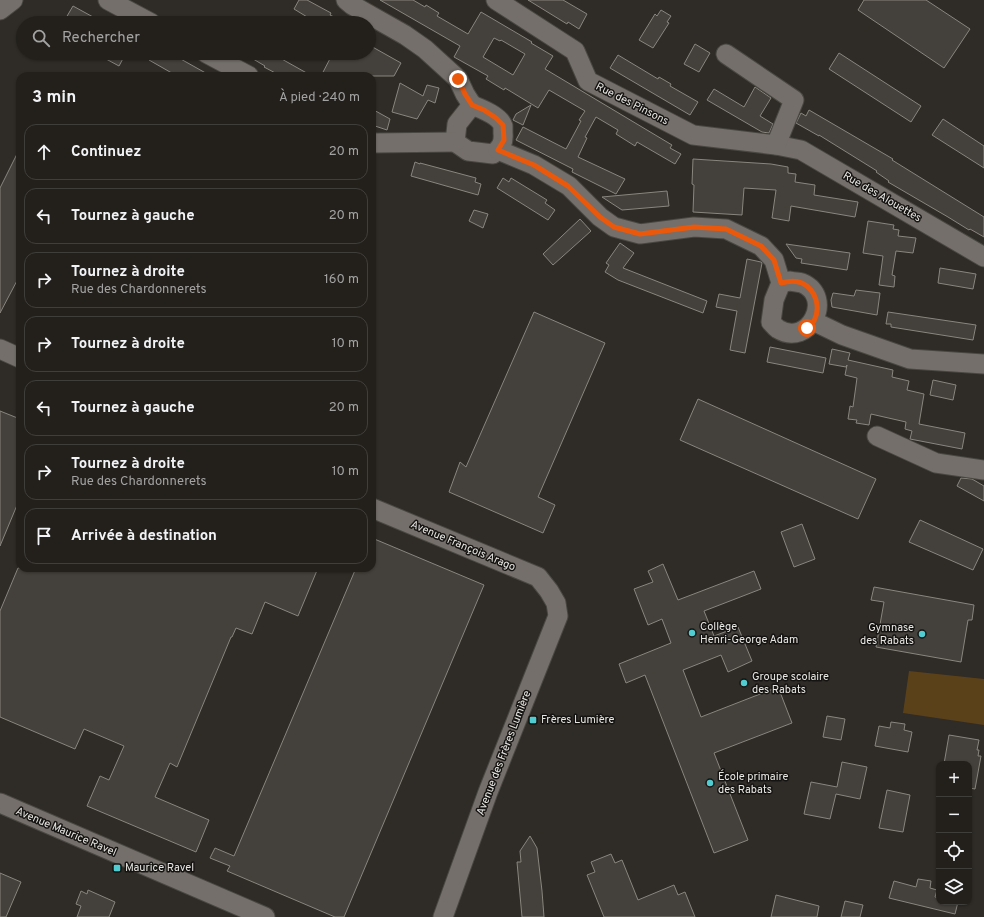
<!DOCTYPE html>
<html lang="fr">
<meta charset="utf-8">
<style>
:root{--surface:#23201c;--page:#2f2d29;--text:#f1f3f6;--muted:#a3a3a3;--line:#403e3b}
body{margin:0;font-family:Overpass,sans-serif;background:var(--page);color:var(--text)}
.controls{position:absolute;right:12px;bottom:12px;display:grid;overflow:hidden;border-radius:8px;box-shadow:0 1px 3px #0004}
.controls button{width:36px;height:36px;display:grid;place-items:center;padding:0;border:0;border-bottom:1px solid var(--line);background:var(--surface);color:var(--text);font:20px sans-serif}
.stop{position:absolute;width:12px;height:12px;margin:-9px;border:3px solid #ea580c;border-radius:50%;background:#fff}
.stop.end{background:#ea580c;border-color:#fff;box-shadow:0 1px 4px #0008}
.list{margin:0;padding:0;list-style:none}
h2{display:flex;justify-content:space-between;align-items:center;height:52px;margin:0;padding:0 16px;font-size:17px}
h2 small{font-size:13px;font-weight:400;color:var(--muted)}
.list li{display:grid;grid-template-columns:26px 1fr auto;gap:12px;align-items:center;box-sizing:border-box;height:56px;margin:0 8px 8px;padding:0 8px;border:1px solid var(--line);border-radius:12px}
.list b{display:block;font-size:15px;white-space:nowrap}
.list p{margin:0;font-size:13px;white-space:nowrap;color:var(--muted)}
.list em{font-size:13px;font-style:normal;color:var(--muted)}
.icon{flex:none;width:22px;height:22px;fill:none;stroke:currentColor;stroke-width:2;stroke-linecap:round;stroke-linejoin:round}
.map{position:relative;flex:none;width:984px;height:917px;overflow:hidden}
.search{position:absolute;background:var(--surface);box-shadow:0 1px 3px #0004;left:16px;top:16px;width:360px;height:44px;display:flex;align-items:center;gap:10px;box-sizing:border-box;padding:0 14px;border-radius:22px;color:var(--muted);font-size:15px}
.panel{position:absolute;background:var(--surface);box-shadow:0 1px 3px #0004;left:16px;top:72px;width:360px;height:500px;border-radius:12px}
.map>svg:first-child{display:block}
.green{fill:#5b411a}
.building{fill:#44403b;stroke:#89857f;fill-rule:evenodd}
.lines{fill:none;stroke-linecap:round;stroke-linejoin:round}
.minor-casing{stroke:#494742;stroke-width:21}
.minor{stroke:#746f6a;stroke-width:19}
.route{stroke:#ea580c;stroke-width:5}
.poi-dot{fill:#51ccd1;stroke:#161412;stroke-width:1.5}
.labels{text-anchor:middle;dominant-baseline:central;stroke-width:3;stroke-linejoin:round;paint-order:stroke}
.street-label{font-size:11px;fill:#e9e7e4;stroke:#161412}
.poi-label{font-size:11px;fill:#e9e7e4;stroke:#161412;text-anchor:start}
</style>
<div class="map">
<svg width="984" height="917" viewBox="0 0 984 917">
<rect width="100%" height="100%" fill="#2f2b26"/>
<polygon class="green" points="909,671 984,679 984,725 903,713"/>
<g class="building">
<polygon points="299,0 307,0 331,13 330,15 346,23 317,23 294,9"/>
<path d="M380,0H413L425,7L426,5L439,13L437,16L468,34L481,12L532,42L531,43L553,56L545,69L672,145L670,148L681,154L675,164L637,142L635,146L616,134L618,130L596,117L585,137L587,138L578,157L625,179L616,194L572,172L573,169L516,140L523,127L566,149L581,121L579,120L585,111L549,90L538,108L505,88L504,90L486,79L488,76L454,57L460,46ZM494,38L500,41L501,40L525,54L513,75L483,57Z"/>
<polygon points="528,0 563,0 587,14 579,29 568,22 567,24"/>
<polygon points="864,0 926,0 970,29 944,68 858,10"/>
<polygon points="73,6 104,23 63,23"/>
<polygon points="661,10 671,16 667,22 669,23 653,48 639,40 655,14 657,16"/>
<polygon points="695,44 710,53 699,72 684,64"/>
<polygon points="369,45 401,63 394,76 321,76 333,53 369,53"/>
<polygon points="95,53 126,53 119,66"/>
<polygon points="154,53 170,53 211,76 177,76 149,60"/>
<polygon points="243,53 271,53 312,76 281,76 264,67 265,66"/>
<polygon points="839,53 921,106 911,122 829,69"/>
<polygon points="618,55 658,79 659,77 671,84 670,86 698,102 690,115 610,68"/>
<polygon points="400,83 423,96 427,85 439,88 435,103 428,100 417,119 392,112"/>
<polygon points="755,87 771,98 760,116 773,124 769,133 762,132 707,100 714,89 744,107"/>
<polygon points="531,105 523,125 513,120 516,114"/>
<polygon points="372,109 390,119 387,130 372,125"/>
<polygon points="809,110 893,159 892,160 984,217 984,237 970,229 969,230 948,217 888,182 889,181 876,172 877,171 819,135 819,136 796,123 801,113 806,116"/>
<polygon points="943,119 984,146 984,168 932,135"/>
<polygon points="20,148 20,275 0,313 0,188"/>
<polygon points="693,159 771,164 788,167 788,173 796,174 795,182 815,185 814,195 858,202 855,217 791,206 789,221 772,218 776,190 744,188 742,215 693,212 694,185 692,184"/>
<polygon points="415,162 420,164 420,163 476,178 475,182 481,184 478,195 411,176"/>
<polygon points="503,178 509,182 511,178 547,200 545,203 555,210 548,220 497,188"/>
<polygon points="667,191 669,206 622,210 602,197"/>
<polygon points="474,210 488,214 483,228 469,221"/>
<polygon points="580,219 591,231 553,265 543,254"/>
<polygon points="868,221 894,225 893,229 899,230 898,236 916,238 913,253 896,251 892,275 895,276 894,287 879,285 883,256 863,253"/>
<polygon points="620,243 634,253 623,268 707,301 703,313 618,280 605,272 609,265 606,263"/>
<polygon points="786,244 850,253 847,270 801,263 802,259 796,258"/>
<polygon points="747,259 761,262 762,263 745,353 730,350 737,311 716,307 719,294 740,298"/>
<polygon points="940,268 976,274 973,289 938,283"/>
<polygon points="856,290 880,293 877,315 832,307 831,300 833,293 854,296"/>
<polygon points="534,312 605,343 538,497 555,505 543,533 449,492 460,462 466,467"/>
<polygon points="888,312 976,325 973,340 891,327 891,324 886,324"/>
<polygon points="770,347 826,358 823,373 767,362"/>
<polygon points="832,349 850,353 848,360 893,370 892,377 909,381 907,390 924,394 919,424 965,433 962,449 910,439 912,431 905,429 906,422 871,414 869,425 856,423 857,420 848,419 850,406 853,407 857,378 845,375 847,365 846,367 829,364"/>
<polygon points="933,380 956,385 953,400 930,395"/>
<polygon points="698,399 876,479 858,519 680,440"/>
<polygon points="0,411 20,419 20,498 0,546"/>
<polygon points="961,478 972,479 984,486 984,501 957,486"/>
<polygon points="920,520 983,549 973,570 909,542"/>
<polygon points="802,524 815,559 794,567 781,532"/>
<polygon points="372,538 484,585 344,917 335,917 227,871 230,866 210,858 215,848 234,856 356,568 372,568"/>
<polygon points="663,564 678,600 754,571 761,589 704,611 714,636 738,627 752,661 728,672 721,655 683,670 701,717 773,689 780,692 792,723 714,753 748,840 714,853 645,675 626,683 619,664 671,643 662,619 648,625 634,589 653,582 648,571"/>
<polygon points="18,568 318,568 298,616 265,602 252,634 236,628 232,637 231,637 177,767 170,763 155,797 209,820 196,852 87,806 100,776 109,780 124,746 84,729 75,749 0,717 0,611"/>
<polygon points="874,587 974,605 972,620 968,620 961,662 876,647 884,602 871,600"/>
<polygon points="827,716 845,719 841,740 823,737"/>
<polygon points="891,722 905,724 904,730 912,732 908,752 875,746 879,726 890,728"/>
<polygon points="949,735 979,740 977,750 979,750 978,756 981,756 975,789 969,788 969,764 944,764"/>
<polygon points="842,762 867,767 860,799 836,794 830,819 804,814 811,782 837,787"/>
<polygon points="887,790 910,795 903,832 879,828"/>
<polygon points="530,836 537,848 542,891 544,917 522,917 517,862 521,862 520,851"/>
<polygon points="611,854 615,863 622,860 638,900 674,885 678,895 685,892 695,917 604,917 587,875 595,872 591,862"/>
<polygon points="0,873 21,882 6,917 0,917"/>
<polygon points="918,879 931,881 930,888 937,890 935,897 939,898 939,902 958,902 955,914 889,898 894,881 916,887"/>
<polygon points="88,890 115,902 109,917 77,917 81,906 76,904 81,891 87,894"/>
<polygon points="776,895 819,906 817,917 771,917"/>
<polygon points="845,901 863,905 860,917 841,917"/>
</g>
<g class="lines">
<g class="minor-casing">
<g id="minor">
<polyline points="108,0 151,23"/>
<polyline points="346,0 352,5 405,35 425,49 458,79 465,94 472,105"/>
<polyline points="496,0 575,51 588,81 693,135 776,145 801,150 984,257"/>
<polyline points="0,10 13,0"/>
<polyline points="206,53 249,76"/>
<polyline points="726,54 794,100 776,145"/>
<path d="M472,105C482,109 500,116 503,126C503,128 503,131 503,133C504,143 501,148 493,154L468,151L455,142L457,124Z"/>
<polyline points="372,142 375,143 455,142"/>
<polyline points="498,150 534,165 569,186 600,217 614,227 640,234 694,227 726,229 761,246 774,260 781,283"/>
<path d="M790,281C793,282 798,282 802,283C835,297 809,348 778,329C775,327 773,324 771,322L774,300L781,283Z"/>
<polyline points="813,321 842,335 910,359 984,364"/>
<polyline points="0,349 20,358"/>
<polyline points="877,436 936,463 984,470"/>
<polyline points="372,508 538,577 549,591 556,603 558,616 488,792 443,917"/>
<polyline points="0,803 265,917"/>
</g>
</g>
<use href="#minor" class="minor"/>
</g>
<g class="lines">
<path class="route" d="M458,79L465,94L472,105L484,110L496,118L503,125L504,140L498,150L534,165L568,186L600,217L614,227L640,234L694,227L726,229L761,246L774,260L781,283C788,281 795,280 802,283C816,290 821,307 814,321C812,323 809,325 807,328"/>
</g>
<g class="poi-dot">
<circle cx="692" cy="633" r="4"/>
<circle cx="922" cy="634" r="4"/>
<circle cx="744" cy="683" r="4"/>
<rect x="529" y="716" width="8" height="8" rx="2"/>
<circle cx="710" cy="783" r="4"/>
<rect x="113" y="864" width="8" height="8" rx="2"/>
</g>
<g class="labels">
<g class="street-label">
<text transform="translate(632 104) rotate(27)">Rue des Pinsons</text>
<text transform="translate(882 197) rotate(30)">Rue des Alouettes</text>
<text transform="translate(463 546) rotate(23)">Avenue François Arago</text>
<text transform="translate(504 753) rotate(-69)">Avenue des Frères Lumière</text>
<text transform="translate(66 832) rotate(23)">Avenue Maurice Ravel</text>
</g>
<g class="poi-label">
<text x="700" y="627">Collège<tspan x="700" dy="13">Henri-George Adam</tspan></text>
<text x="914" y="628" text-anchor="end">Gymnase<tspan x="914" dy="13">des Rabats</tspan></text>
<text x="752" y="677">Groupe scolaire<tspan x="752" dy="13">des Rabats</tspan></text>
<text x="541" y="720">Frères Lumière</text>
<text x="718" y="777">École primaire<tspan x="718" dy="13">des Rabats</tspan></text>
<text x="125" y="868">Maurice Ravel</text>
</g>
</g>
</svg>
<div class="controls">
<button>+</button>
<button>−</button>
<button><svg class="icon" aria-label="locate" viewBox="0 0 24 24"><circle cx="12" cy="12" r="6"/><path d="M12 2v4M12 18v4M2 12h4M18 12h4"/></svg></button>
<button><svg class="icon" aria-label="layers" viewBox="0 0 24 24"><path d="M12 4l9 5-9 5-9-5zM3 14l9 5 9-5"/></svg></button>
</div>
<div class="stop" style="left:807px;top:328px"></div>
<div class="stop end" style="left:458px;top:79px"></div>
<div class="search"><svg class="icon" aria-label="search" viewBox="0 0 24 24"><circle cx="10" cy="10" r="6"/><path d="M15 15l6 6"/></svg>Rechercher</div>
<section class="panel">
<h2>3 min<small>À pied · 240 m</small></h2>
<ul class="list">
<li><svg class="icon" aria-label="ahead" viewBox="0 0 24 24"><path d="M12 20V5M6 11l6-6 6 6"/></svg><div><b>Continuez</b></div><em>20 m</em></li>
<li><svg class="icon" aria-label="left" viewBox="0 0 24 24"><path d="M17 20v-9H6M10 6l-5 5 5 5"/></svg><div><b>Tournez à gauche</b></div><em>20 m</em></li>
<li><svg class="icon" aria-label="right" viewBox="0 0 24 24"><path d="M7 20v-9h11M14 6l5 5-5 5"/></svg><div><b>Tournez à droite</b><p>Rue des Chardonnerets</p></div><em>160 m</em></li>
<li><svg class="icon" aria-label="right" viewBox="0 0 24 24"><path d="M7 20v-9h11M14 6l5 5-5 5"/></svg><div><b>Tournez à droite</b></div><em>10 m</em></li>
<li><svg class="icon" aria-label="left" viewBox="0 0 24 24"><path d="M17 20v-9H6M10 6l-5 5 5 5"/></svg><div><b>Tournez à gauche</b></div><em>20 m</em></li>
<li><svg class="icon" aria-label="right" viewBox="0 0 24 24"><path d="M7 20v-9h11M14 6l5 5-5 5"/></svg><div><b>Tournez à droite</b><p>Rue des Chardonnerets</p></div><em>10 m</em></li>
<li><svg class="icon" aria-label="arrive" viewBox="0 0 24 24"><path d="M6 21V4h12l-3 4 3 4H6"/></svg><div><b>Arrivée à destination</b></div></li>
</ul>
</section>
</div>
